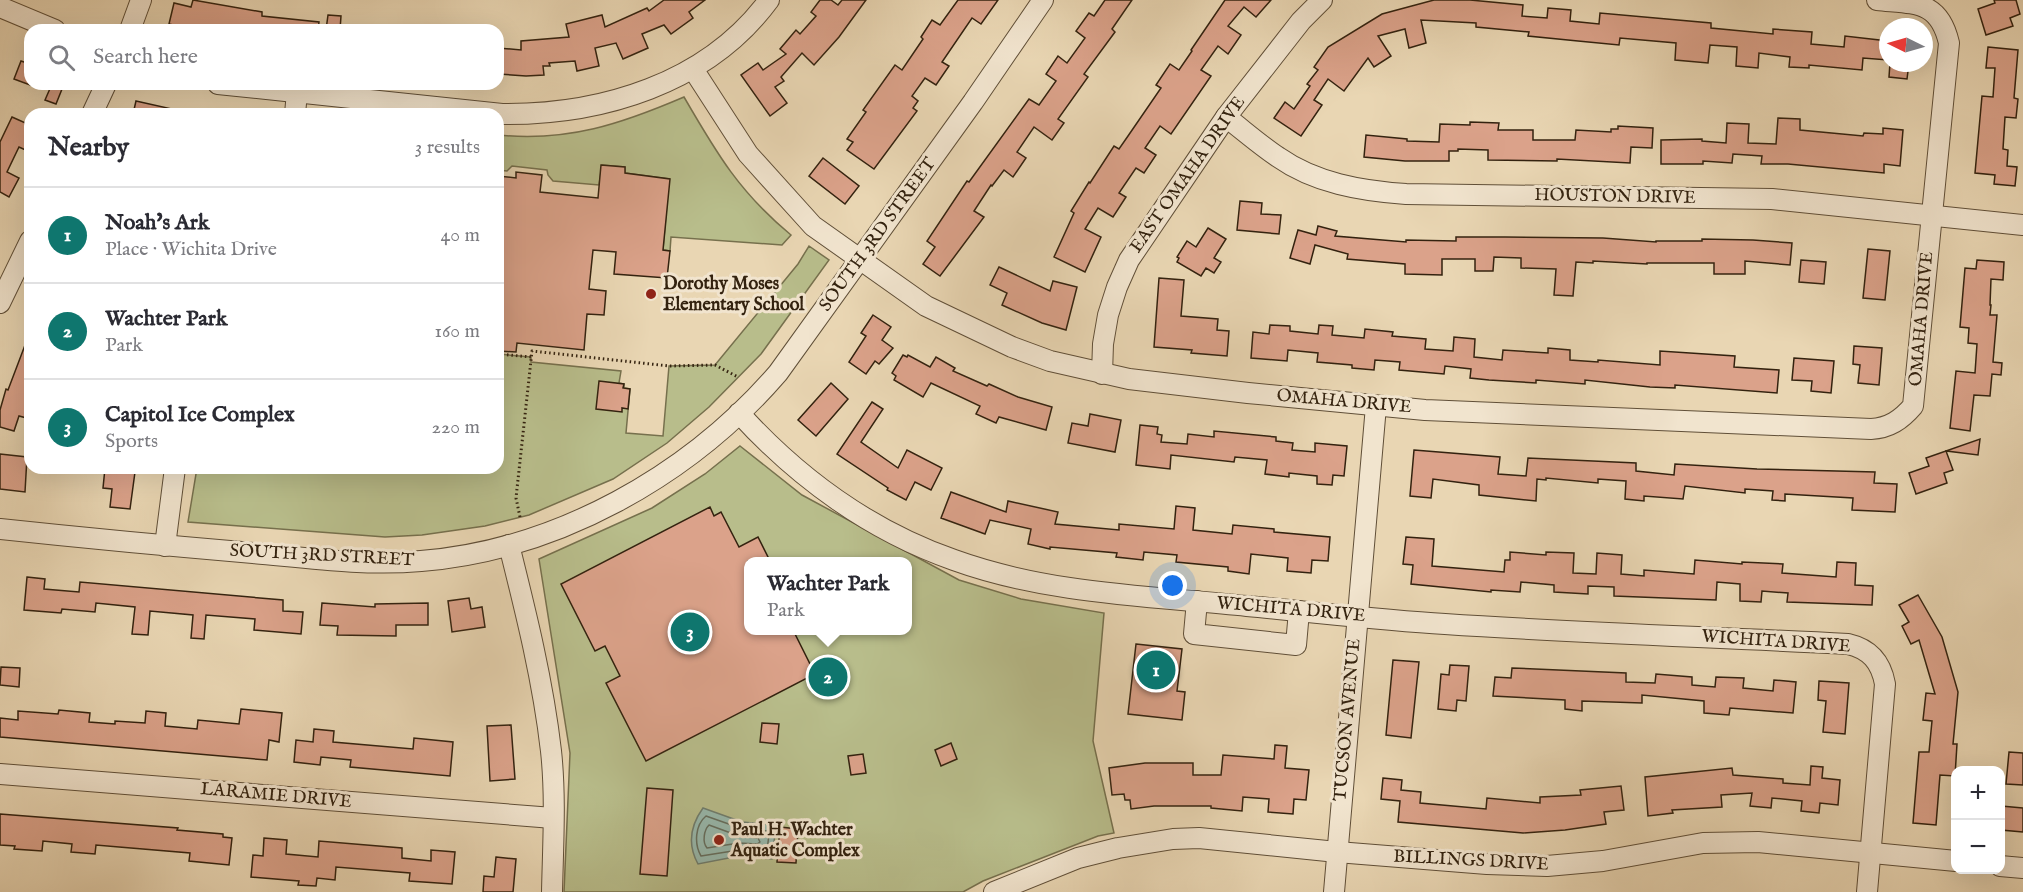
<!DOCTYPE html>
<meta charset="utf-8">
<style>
:root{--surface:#fff;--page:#f2f2f3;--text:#2b2b33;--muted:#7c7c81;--line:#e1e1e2;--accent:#0f766e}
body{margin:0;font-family:"IM FELL English",serif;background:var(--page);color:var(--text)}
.controls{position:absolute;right:18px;bottom:18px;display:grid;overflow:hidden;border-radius:12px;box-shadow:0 6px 24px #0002}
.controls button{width:54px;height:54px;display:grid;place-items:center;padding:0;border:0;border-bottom:2px solid var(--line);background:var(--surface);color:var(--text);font:30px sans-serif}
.compass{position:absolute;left:1879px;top:18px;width:54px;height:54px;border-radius:50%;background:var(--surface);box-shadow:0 6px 24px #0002;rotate:275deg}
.you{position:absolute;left:1173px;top:586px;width:21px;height:21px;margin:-15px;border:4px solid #fff;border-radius:50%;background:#1a73e8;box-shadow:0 0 0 9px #1a73e833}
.badge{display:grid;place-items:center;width:39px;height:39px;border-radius:50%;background:var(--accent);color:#fff;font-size:20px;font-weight:700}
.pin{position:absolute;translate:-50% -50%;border:3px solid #fff;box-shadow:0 2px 6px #0006}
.popup{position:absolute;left:744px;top:557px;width:168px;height:78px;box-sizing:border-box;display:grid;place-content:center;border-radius:12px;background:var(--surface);filter:drop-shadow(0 2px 4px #0005);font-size:20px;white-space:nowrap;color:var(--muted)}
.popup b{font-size:22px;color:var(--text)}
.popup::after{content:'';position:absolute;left:50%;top:100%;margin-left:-12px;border:12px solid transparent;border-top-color:var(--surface)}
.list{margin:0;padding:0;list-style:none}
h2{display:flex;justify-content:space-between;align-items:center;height:78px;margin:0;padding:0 24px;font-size:26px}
h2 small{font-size:20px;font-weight:400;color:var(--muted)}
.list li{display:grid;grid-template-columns:39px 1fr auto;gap:18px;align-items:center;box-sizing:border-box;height:96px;padding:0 24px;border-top:2px solid var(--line)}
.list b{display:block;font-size:22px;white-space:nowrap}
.list p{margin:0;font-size:20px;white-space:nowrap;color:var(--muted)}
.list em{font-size:20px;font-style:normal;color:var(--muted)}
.icon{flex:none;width:33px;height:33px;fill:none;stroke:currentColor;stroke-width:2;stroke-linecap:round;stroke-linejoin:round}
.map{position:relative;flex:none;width:2023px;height:892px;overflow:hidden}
.search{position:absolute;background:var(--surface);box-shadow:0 6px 24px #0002;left:24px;top:24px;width:480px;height:66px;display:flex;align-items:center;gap:15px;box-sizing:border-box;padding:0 21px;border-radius:18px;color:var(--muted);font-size:22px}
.panel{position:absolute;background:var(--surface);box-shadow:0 6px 24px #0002;left:24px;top:108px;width:480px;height:366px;border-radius:18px}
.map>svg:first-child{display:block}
.green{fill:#b8bd8b;stroke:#76704d;stroke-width:1.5;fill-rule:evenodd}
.water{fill:#97b9ad;stroke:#6f7d6e;stroke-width:1.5}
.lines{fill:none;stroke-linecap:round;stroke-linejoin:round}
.shore{stroke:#656e5e;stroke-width:1.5}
.building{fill:#dba28a;stroke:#33220f;stroke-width:1.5}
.minor-casing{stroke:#604f38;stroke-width:22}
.path{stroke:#33220f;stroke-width:3;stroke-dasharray:1.5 3;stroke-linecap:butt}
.minor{stroke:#f1e4ce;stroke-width:20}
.poi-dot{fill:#8f2418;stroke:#f1e4ce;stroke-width:2}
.labels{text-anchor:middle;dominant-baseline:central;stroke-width:6;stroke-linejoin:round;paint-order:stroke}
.street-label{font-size:18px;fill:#33220f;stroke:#f1e4ce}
.poi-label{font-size:18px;font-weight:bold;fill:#33220f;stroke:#f1e4ce;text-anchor:start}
</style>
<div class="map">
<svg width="2023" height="892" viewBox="0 0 2023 892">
<rect width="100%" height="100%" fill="#e9d6b3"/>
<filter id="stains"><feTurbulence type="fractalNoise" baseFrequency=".00333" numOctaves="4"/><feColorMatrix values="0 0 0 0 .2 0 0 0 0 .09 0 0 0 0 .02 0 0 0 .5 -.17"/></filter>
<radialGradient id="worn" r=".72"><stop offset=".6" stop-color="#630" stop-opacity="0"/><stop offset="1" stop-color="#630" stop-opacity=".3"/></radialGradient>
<g class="green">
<path d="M684,97C717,154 740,193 791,235L782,245L671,237L670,251L663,250L669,179L625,173V167L602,165L599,185L553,181L548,175L547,170L512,166L507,171L498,170V135C568,142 621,124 684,97Z"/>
<polygon points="809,246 829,260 761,354 709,407 667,443 613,479 529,515 485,526 422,535 385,537 188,522 197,468 498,468 498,354 531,357 531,362 621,371 619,383 624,384 624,388 630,389 626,433 663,436 669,366 715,365 798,264"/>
<path d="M740,446L802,495L959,580L1021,599L1104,613L1093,741L1114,833L1098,836L983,881L963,892H564L570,753L539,559L652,508L705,474ZM748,562H908V630H748Z"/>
</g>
<path class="water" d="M703,808L742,822L776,825L772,859L739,856L698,864C687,844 690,826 703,808Z"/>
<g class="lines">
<g class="shore">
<path d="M706,816L740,828L767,831L769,834L767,851L764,853L739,850L701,856C694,844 695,825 706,816Z"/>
<path d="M709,825L739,836L758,838L760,842L757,844L739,843L707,848C702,842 704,830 709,825Z"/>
</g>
</g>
<g class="building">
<polygon points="193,0 262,12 262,16 319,22 318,30 185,30 186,28 169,24 174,3 191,7"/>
<polygon points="664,0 705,0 689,12 693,18 671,34 664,25 642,34 648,48 623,59 616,43 595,48 599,66 577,71 575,61 549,63 550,66 543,66 544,75 526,76 498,74 498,48 521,50 521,41 569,37 566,24 602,15 605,27 647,8 649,11"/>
<polygon points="820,0 831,0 838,5 842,0 866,0 839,37 814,65 802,53 781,77 784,81 775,87 787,103 770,116 741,75 758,63 763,70 786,54 780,49 796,30 800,34 816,16 811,12"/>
<polygon points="958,0 998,0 981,24 972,18 942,62 949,66 936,85 925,78 912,96 918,101 913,108 917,111 874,169 847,150 853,142 847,139 866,112 863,110 895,65 902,70 923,39 921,37 932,20 940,25"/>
<polygon points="1105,0 1132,0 1112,29 1115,32 1084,74 1088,77 1058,119 1064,123 1052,140 1034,127 1017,152 1026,158 1013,177 1004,170 992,186 991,185 974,211 984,217 940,276 923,264 935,247 927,241 967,181 969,182 1029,99 1039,105 1056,81 1046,74 1058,56 1067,63 1085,38 1076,31 1089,13 1094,16"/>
<polygon points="1225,0 1271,0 1256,17 1244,7 1228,26 1241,35 1228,54 1218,46 1201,70 1211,76 1171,134 1160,126 1145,148 1156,155 1144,173 1136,168 1119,193 1126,197 1113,217 1098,208 1085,229 1101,237 1085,272 1054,257 1074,213 1071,211 1089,182 1090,183 1114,146 1119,149 1128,136 1161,88 1156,85 1170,64 1179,70 1192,51 1191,50"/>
<polygon points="1434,0 1470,0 1523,5 1522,16 1547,18 1548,8 1571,10 1570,21 1599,24 1600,13 1711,23 1711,28 1773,34 1773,29 1812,32 1811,44 1844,47 1845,36 1888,41 1888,60 1863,58 1862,70 1809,65 1809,68 1789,67 1790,57 1759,53 1758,68 1736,66 1737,47 1710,45 1708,63 1675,60 1676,43 1620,38 1619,45 1578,41 1528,36 1529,32 1476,27 1476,23 1421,20 1426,43 1409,48 1405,29 1378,36 1391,56 1374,67 1368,58 1344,91 1328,79 1314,100 1322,105 1301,136 1274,118 1285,102 1294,109 1310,86 1307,84 1318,70 1314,67 1328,47 1382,14"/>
<polygon points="1994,0 2016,0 2020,14 2010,18 2013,26 1986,35 1978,9 1995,3"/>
<polygon points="328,15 341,16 340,30 326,30"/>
<polygon points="1988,47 2018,50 2014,98 2018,99 2016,118 2005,117 2003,149 2008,150 2007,166 2017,167 2015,186 1994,184 1995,175 1975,173 1982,96 1993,97 1995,68 1986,68"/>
<polygon points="21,61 30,64 30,85 14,79"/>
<polygon points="1890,63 1909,63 1907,79 1889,77"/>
<polygon points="52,84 64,84 56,104 45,100"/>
<polygon points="136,101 172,109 172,114 133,114"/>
<polygon points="12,117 30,125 30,152 19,147 7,172 19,178 9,197 0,192 0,142"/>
<polygon points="1778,118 1800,119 1800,130 1863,136 1864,133 1883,134 1883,128 1903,130 1900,166 1884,164 1884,173 1788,164 1761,164 1762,156 1733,154 1732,163 1703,161 1703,164 1661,164 1661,140 1702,139 1702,141 1726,143 1727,123 1749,124 1748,143 1776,144"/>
<polygon points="1470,122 1499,123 1498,130 1533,130 1533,140 1575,140 1576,130 1611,132 1611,129 1618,129 1618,126 1653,128 1652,148 1631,147 1630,163 1557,159 1557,161 1488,160 1488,150 1458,149 1458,151 1449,151 1449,161 1405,161 1364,157 1366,135 1407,139 1407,141 1439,142 1440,124 1470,125"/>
<polygon points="823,158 859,186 845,204 809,176"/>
<polygon points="601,165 625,167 625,173 670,179 663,250 670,251 667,278 614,274 616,252 593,250 589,289 606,291 604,315 587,314 584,350 517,343 516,352 498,351 498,176 516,178 516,172 542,175 540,192 598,198"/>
<polygon points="1240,201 1262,203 1261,214 1281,215 1279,234 1237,230"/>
<polygon points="1318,226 1337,231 1335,236 1406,242 1406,240 1456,241 1456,237 1505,237 1603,238 1656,242 1656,241 1702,241 1702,239 1753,240 1792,243 1790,265 1745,261 1745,274 1714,274 1714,263 1647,263 1647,264 1593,261 1593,263 1576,262 1573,296 1554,295 1556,269 1521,268 1521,258 1494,257 1493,271 1475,271 1475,259 1442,259 1442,275 1405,274 1405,264 1347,259 1348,254 1315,245 1310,264 1290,258 1298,230 1316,235"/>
<polygon points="1208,228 1226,239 1214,258 1221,262 1214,273 1206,268 1201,276 1177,262 1179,258 1177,257 1187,241 1196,247"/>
<polygon points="1868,249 1890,251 1885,300 1863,298"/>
<polygon points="1801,260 1826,262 1824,284 1799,282"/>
<polygon points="1977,260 2004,262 2003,280 1991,279 1990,305 1991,305 1990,315 1997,315 1993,362 2002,363 2001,375 1992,374 1990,396 1974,395 1970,431 1950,428 1956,371 1975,373 1977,344 1968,343 1969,328 1960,327 1965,268 1976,269"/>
<polygon points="999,267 1050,291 1053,281 1077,287 1066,330 1042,323 1002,305 1007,293 990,285"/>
<polygon points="1159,278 1184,280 1181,316 1218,319 1217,330 1229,331 1227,356 1191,353 1192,350 1154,347"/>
<polygon points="873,315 891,327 882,340 893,348 879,364 875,361 866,374 849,362 866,336 861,333"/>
<polygon points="1270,325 1290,326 1290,331 1318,334 1319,325 1333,326 1332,335 1364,338 1365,329 1393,332 1392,336 1426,339 1425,349 1453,351 1454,337 1475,339 1474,357 1502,360 1503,350 1548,353 1548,348 1570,350 1570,360 1598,362 1598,360 1660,365 1660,351 1735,356 1734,367 1779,370 1777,393 1675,385 1675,388 1650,387 1585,380 1585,384 1536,380 1536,383 1489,380 1470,378 1471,369 1445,366 1444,374 1399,370 1400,362 1375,360 1374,370 1352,368 1352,365 1317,362 1318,353 1288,350 1287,361 1251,358 1253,332 1269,334"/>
<polygon points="30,332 30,419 19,416 14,431 0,427 0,410 6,389 8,390"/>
<polygon points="1854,346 1882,348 1879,385 1858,383 1860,365 1853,364"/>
<polygon points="903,355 907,357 908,355 930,367 936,357 955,368 953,371 987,386 989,384 1018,397 1052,407 1046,430 999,417 996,423 976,414 980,406 931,383 923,397 894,380 896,376 892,373"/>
<polygon points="1794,358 1834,361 1831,393 1811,391 1812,381 1792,380"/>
<polygon points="599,381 624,384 623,388 630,389 628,409 622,408 622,412 596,409"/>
<polygon points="831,383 848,399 816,436 798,420"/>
<polygon points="872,402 883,409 861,442 898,468 907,450 942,468 931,490 915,482 906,500 887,490 888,488 837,454"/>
<polygon points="1090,414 1121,420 1115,452 1068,443 1072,423 1088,426"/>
<polygon points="1140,425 1158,427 1157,434 1162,435 1161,442 1187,444 1188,434 1214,437 1214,431 1276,437 1276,441 1293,443 1292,450 1315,452 1315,443 1347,446 1344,476 1333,475 1332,485 1317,484 1317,476 1289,473 1289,477 1265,474 1267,460 1235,457 1234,462 1171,455 1170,469 1136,465"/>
<polygon points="1980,439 1978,455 1946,451 1953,470 1944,473 1947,483 1916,494 1909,473 1929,466 1926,458"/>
<polygon points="1414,450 1500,457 1498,474 1526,476 1528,458 1636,463 1636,471 1674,475 1675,464 1757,469 1875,472 1874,483 1897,484 1895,512 1852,510 1853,498 1785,494 1785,501 1772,500 1773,491 1745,489 1745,493 1685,486 1683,499 1644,496 1644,501 1625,499 1626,481 1598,479 1598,483 1546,478 1546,480 1537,479 1536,501 1479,495 1479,485 1433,479 1431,498 1410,496"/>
<polygon points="0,454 27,457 25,492 0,489"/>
<polygon points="105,468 135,472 130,509 110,507 112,489 103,488"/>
<polygon points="951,492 1006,512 1008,501 1058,512 1055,524 1119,530 1119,524 1174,529 1176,506 1195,508 1193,530 1232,534 1233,525 1274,529 1274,532 1330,537 1328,561 1312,560 1311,573 1287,571 1288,558 1251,554 1249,574 1228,571 1228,567 1176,562 1177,555 1144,552 1143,560 1116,557 1117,553 1050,547 1050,549 1028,544 1031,529 990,520 985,534 941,518"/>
<polygon points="710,507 714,516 721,512 739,547 758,537 770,561 748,561 748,630 793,630 815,674 646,761 606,683 620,676 605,646 595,651 561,584"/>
<polygon points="1406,537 1434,539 1432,566 1504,572 1505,560 1510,560 1510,552 1546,555 1546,552 1574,553 1573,573 1596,574 1597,553 1622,555 1621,574 1644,576 1644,570 1694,574 1695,560 1742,564 1742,562 1783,564 1782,573 1836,577 1837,562 1856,563 1855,585 1873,586 1872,605 1787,602 1788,593 1762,591 1761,602 1740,601 1740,584 1717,582 1716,600 1614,596 1614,587 1588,586 1588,594 1554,592 1554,585 1521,582 1520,592 1491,590 1491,592 1411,584 1413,565 1403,564"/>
<polygon points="27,577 45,579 44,589 79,592 80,582 283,600 283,611 303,612 301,634 254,630 255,619 206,615 204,639 191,638 193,615 150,611 148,635 132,634 135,607 96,603 95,612 62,609 61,613 24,610"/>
<polygon points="1918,595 1942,637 1958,692 1953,744 1957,744 1955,776 1940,775 1936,825 1913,823 1919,752 1929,752 1932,721 1923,720 1926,693 1935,694 1919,640 1911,644 1902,626 1909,622 1899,605"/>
<polygon points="469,598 471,609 482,607 485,627 452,632 448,601"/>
<polygon points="322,603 375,607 375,604 428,603 428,625 396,625 396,636 337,635 338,626 320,625"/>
<polygon points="1136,644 1182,649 1177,691 1185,692 1182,720 1128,714"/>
<polygon points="1393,660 1419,662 1411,738 1386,735"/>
<polygon points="1450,665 1469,666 1466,701 1457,700 1456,711 1438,709 1441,674 1449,675"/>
<polygon points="1,667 20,668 19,687 0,685"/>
<polygon points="1512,668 1626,673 1626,682 1655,683 1656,674 1692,677 1692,685 1715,687 1716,677 1744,678 1743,688 1773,691 1774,680 1796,682 1793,713 1730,708 1729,715 1704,713 1704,701 1642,695 1642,703 1582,701 1582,711 1565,709 1565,700 1493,696 1495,677 1511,678"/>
<polygon points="1819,681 1849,683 1845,734 1823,732 1826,701 1818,700"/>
<polygon points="241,709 282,713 279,742 269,740 267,760 0,737 0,718 18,720 18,711 58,714 59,710 90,713 89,722 115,724 115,721 145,723 146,711 166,713 165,726 197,729 198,720 239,724"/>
<polygon points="762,723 779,724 777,744 760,742"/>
<polygon points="511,725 515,779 490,781 487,726"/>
<polygon points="314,729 334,731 333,742 413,749 414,738 453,742 450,776 350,767 351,760 321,757 320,765 294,762 296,740 313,742"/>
<polygon points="951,743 957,759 941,766 935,750"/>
<polygon points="1275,745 1287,746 1285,768 1309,770 1306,800 1294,799 1293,814 1268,812 1269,799 1243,797 1242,811 1211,808 1211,806 1154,806 1131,809 1130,800 1125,800 1124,794 1112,795 1109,768 1145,763 1193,763 1193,775 1221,775 1223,755 1274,759"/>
<polygon points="2009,752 2023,753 2023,785 2006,784"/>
<polygon points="863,754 866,773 851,775 848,756"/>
<polygon points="1811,766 1823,767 1822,778 1840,780 1838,805 1820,803 1819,813 1801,811 1802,801 1772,798 1771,808 1750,806 1752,793 1721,795 1722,807 1672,810 1673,813 1648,816 1645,777 1732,768 1733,775 1783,779 1783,783 1810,785"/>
<polygon points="1383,778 1402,780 1401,790 1421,792 1420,803 1486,809 1487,798 1540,803 1540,797 1581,795 1580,790 1621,786 1624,810 1604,812 1606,824 1565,830 1523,833 1398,822 1400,801 1381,799"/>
<polygon points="647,788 673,790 667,876 640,874"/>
<polygon points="2001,806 2023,808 2023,832 2001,830"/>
<polygon points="0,814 178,828 177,830 223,834 223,837 232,838 229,865 189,861 190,853 119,847 96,845 95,854 71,852 72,844 43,841 42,851 14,849 15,846 0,845"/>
<polygon points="780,827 798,829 796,863 777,862"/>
<polygon points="264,838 287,840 286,854 318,857 319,841 402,848 402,858 431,861 431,850 455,852 452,884 409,881 410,873 336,867 335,880 317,878 316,886 298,885 299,881 251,877 253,855 263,856"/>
<polygon points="496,857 516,859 513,892 483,892 484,876 494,877"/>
</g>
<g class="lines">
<g class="minor-casing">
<g id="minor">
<polyline points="0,7 55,30"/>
<polyline points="130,30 141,0"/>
<path d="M693,69L748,154L813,226L926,306L1012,347L1050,361L1129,379L1248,393L1425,410L1871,429C1889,428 1901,420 1913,406L1949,43C1939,0 1915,4 1877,0"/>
<path d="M218,84L502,114C601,115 707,84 769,0"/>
<polyline points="92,114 106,84"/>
<polyline points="295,114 297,92"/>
<path d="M1226,117C1243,130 1260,145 1278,157C1315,183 1361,191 1406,194L1772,199L2023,225"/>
<polyline points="0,303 30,241"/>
<polyline points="1102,374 1103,344 1108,315 1117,287 1129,260 1226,117 1301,21 1322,0"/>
<path d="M739,413C798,478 871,531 954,560C1048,594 1149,596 1247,606C1313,612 1379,620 1445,624C1579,633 1713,637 1848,644C1870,649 1881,662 1885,684L1867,892"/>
<path d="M0,529C84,538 169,546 253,553C308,558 365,566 421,561C557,550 689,476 778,373L973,102L1043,0"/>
<path d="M509,545C526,613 543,681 551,751C556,797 553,845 552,892"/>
<polyline points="165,546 175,468"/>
<polyline points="1197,601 1194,634 1296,645 1299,611"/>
<polyline points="0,774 553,818"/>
<polyline points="2000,866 2023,868"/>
<polyline points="994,892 1078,858 1118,848 1173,839 1199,838 1337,852 1487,864 1547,866 1603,861 1703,843 1758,842 1956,861"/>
<polyline points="1334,892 1376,406"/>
</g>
</g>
<g class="path">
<polyline points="498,354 531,357"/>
<polyline points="520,517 516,498 532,351 669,366 715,365 738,377"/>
</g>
<use href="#minor" class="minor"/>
</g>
<g class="poi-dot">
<circle cx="651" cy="294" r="6"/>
<circle cx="719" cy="840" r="6"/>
</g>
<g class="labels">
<g class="street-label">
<text transform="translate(1188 175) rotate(-55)">EAST OMAHA DRIVE</text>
<text transform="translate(1615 197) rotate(1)">HOUSTON DRIVE</text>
<text transform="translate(878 235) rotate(-54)">SOUTH 3RD STREET</text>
<text transform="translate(1922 319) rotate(-85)">OMAHA DRIVE</text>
<text transform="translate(1344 402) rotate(5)">OMAHA DRIVE</text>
<text transform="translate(322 556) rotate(3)">SOUTH 3RD STREET</text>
<text transform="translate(1291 610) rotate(5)">WICHITA DRIVE</text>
<text transform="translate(1776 642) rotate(4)">WICHITA DRIVE</text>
<text transform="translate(1348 720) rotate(-85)">TUCSON AVENUE</text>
<text transform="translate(276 796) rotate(5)">LARAMIE DRIVE</text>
<text transform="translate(1471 861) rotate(3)">BILLINGS DRIVE</text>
</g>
<g class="poi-label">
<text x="663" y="284">Dorothy Moses<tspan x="663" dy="21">Elementary School</tspan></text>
<text x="731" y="830">Paul H. Wachter<tspan x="731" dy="21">Aquatic Complex</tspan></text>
</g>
</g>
<rect width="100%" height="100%" filter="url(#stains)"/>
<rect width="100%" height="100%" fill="url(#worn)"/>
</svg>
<div class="controls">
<button>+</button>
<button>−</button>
</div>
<svg class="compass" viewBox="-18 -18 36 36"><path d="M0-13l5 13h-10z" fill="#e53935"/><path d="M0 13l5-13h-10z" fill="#7c7c81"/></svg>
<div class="you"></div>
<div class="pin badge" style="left:1156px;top:670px">1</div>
<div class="pin badge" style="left:828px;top:677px">2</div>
<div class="popup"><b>Wachter Park</b>Park</div>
<div class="pin badge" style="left:690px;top:632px">3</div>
<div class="search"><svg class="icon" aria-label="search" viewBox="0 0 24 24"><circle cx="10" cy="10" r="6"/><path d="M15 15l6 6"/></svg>Search here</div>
<section class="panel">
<h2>Nearby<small>3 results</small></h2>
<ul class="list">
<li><span class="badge">1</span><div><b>Noah's Ark</b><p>Place · Wichita Drive</p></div><em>40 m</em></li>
<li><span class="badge">2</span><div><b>Wachter Park</b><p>Park</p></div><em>160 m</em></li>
<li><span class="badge">3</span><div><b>Capitol Ice Complex</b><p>Sports</p></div><em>220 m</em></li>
</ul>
</section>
</div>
